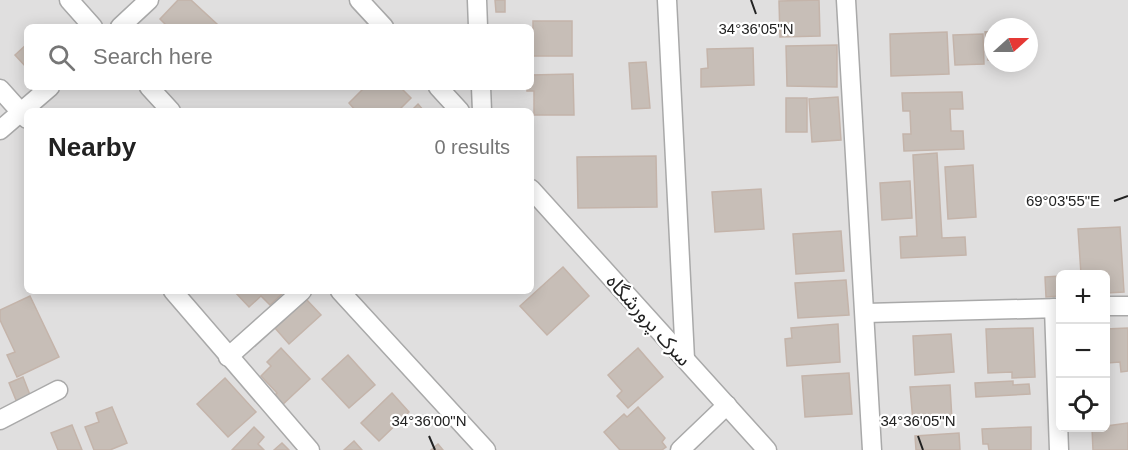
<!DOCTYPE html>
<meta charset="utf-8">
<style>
:root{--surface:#fff;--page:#f2f2f2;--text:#222;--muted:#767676;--line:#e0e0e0}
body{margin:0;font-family:Arial,"Noto Sans Arabic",sans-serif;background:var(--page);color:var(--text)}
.controls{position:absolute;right:18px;bottom:18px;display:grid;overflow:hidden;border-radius:9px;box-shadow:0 3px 15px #0003}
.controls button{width:54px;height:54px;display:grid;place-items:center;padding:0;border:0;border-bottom:2px solid var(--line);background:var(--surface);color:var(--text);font:30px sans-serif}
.compass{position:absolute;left:984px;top:18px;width:54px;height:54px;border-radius:50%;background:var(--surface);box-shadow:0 3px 15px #0003;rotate:69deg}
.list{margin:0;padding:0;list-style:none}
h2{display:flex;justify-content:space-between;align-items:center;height:78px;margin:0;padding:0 24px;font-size:26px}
h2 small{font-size:20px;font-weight:400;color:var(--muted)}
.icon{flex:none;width:33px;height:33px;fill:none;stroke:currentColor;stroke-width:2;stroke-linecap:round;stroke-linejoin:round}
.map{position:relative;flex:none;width:1128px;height:450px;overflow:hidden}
.search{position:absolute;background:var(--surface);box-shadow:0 3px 15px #0003;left:24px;top:24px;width:510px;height:66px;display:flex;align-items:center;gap:15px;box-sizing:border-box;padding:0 21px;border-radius:9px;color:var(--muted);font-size:22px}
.panel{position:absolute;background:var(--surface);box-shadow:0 3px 15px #0003;left:24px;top:108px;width:510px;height:186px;border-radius:9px}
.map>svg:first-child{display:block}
.residential{fill:#e0dfdf;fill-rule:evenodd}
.building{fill:#c7beb7;stroke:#c4b4aa;stroke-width:1.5}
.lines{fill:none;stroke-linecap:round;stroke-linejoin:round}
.minor-casing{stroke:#a9a9a9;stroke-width:21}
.minor{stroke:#fff;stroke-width:18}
.ticks{fill:none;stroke:#222;stroke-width:2}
.labels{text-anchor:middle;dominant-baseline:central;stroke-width:4.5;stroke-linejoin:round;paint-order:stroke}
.street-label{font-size:20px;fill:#222;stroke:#fff}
.ticks-label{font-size:15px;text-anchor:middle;fill:#222;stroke:#fff;stroke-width:4.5;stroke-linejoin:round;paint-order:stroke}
</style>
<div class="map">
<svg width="1128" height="450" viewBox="0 0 1128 450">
<rect width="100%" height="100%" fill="#f2eee8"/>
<path class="residential" d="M0,0H1128V450H0ZM27,27H531V87H27ZM993,27H1029V63H993ZM27,111H531V291H27ZM1060,274H1106V428H1060Z"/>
<g class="building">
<polygon points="178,0 191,0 217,24 214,27 168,27 160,19"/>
<polygon points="495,0 505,0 505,12 496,12"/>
<polygon points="819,0 820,36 780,37 779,1"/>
<rect x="533" y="21" width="39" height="35"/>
<polygon points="993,31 993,60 988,60 985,32"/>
<polygon points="947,32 949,74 891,76 890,34"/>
<polygon points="983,34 984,64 955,65 953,35"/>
<polygon points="27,44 27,68 15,55"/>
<polygon points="837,45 837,87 787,86 786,46"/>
<polygon points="753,48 754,85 701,87 701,69 708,68 707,49"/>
<polygon points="646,62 650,108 632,109 629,63"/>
<polygon points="573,74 574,115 534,115 534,91 527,91 527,87 531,87 531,75"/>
<polygon points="365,87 400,87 411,98 398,111 356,111 349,103"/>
<polygon points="962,92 963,109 950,109 951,131 963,131 964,149 904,151 903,134 911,134 910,111 903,111 902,93"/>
<polygon points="838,97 841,140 812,142 809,99"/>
<rect x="786" y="98" width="21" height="34"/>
<polygon points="418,104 424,111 411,111"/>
<polygon points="937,153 942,238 965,237 966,255 901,258 900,237 917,236 913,155"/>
<polygon points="656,156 657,207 578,208 577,157"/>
<polygon points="973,165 976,217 948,219 945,167"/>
<polygon points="910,181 912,218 882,220 880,183"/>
<polygon points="761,189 764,229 715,232 712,192"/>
<polygon points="1120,227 1124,292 1106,293 1106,274 1081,274 1078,229"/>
<polygon points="841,231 844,271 796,274 793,234"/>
<polygon points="563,267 589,296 547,335 520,306"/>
<polygon points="1060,276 1060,296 1046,297 1045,277"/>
<polygon points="846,280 849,315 798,318 795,283"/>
<polygon points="234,291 285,291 270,305 261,296 249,307"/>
<polygon points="30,296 59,357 17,377 7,355 15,352 0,320 0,310"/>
<polygon points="306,299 321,315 289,344 275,328"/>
<polygon points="838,324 840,362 787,366 785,339 792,338 791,328"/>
<polygon points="1033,328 1035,377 1012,378 1012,372 988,373 986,329"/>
<polygon points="1128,328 1128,371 1121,372 1120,362 1107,363 1106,329"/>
<polygon points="951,334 954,372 915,375 913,336"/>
<polygon points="281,348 310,379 280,407 272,398 277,393 261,376 271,366 267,362"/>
<polygon points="638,348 663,377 628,408 617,396 622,391 608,375"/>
<polygon points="348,355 375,385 349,408 322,379"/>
<polygon points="849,373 852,414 805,417 802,376"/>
<polygon points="23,377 32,400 18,405 9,383"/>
<polygon points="225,378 256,412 228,437 197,404"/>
<polygon points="1013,381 1013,385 1029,384 1030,394 976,397 975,383"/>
<polygon points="950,385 952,420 913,422 910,387"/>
<polygon points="392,393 409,412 379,441 361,423"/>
<polygon points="112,407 127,443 110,450 94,450 85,427 99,422 96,413"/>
<polygon points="638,407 665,438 662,442 666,447 662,450 620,450 604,432 624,414 627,417"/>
<polygon points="1128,423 1128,450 1093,450 1092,428"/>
<polygon points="72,425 82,450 58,450 51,433"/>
<polygon points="254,427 264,437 258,444 264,450 232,450"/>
<polygon points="1031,427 1031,450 989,450 988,444 983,444 982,429"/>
<polygon points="959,433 960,450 916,450 915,436"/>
<polygon points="354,441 362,450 344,450"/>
<polygon points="282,443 289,450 274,450"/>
<polygon points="438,444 443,450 431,450"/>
</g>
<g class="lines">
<g class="minor-casing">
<g id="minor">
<polyline points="69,0 93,27"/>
<polyline points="359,0 384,27"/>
<polyline points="477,0 478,27"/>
<polyline points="667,0 685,359"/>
<polyline points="846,0 872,450"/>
<polyline points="120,27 149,0"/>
<polyline points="149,87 171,111"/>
<polyline points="438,87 460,111"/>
<polyline points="481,87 482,111"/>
<polyline points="0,89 27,119"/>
<polyline points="0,130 50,87"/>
<polyline points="531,189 767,450"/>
<polyline points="173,291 310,450"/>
<polyline points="340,291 486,450"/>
<polyline points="1106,306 1128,306"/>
<polyline points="1054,308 1059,450"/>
<polyline points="866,313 1060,308"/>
<polyline points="228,357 302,291"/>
<polyline points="0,420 58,390"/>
<polyline points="680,450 727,405"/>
</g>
</g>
<use href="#minor" class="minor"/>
</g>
<path class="ticks" d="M751,0L756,14M1114,201L1128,196M429,436L435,450M918,436L923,450"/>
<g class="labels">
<g class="street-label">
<text transform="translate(649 320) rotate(48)">سرک پرورشگاه</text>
</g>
</g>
<g class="ticks-label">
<text x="756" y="34">34°36'05"N</text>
<text x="1063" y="206">69°03'55"E</text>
<text x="429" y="426">34°36'00"N</text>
<text x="918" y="426">34°36'05"N</text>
</g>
</svg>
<div class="controls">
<button>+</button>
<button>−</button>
<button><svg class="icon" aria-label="locate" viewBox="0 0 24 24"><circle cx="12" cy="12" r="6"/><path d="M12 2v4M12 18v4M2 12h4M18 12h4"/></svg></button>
</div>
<svg class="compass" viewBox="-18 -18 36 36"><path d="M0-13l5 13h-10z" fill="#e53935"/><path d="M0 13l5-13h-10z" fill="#767676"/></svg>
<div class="search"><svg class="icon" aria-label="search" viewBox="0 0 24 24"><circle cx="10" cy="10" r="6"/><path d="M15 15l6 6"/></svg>Search here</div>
<section class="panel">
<h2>Nearby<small>0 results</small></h2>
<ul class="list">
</ul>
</section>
</div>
